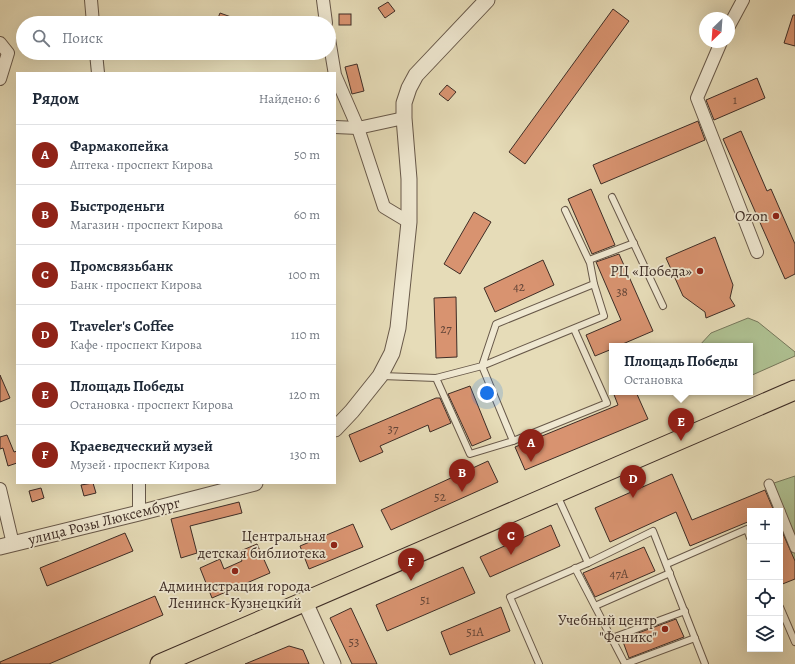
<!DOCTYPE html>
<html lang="ru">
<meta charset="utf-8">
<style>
:root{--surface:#fff;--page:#f6f6f7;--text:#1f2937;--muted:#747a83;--line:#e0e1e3;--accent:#8f2418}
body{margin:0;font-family:Alegreya,serif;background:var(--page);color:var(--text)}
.controls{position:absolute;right:12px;bottom:12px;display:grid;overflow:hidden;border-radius:0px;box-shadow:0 4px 16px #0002}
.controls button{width:36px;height:36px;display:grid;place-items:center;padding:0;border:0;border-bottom:1px solid var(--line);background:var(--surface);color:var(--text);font:20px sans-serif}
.compass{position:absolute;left:699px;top:12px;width:36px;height:36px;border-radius:50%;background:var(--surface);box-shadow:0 4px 16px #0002;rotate:205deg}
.you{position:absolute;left:487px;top:393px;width:14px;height:14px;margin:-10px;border:3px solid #fff;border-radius:50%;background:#1a73e8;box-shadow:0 0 0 6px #1a73e833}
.badge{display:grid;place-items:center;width:26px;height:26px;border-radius:50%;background:var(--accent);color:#fff;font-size:13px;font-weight:700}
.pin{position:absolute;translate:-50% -33px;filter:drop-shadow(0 1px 2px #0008)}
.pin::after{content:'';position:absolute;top:21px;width:14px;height:12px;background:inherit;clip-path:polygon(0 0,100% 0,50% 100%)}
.popup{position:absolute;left:609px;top:343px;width:144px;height:52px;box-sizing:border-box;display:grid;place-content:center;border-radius:0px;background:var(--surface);filter:drop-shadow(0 1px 3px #0005);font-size:13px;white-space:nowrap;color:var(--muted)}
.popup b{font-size:15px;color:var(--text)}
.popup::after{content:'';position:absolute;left:50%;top:100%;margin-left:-8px;border:8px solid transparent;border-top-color:var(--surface)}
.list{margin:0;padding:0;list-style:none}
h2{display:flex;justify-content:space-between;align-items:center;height:52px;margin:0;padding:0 16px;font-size:17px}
h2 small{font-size:13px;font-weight:400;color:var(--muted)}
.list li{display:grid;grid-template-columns:26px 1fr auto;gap:12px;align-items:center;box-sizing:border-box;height:60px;padding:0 16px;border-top:1px solid var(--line)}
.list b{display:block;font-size:15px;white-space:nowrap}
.list p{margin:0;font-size:13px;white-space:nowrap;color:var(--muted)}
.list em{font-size:13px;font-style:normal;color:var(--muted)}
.icon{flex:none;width:22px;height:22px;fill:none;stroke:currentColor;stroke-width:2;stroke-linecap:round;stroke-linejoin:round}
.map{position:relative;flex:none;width:795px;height:664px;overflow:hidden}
.search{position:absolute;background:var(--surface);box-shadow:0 4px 16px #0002;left:16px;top:16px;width:320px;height:44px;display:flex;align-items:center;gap:10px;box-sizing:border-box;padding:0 14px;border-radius:22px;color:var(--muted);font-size:15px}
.panel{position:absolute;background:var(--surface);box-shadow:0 4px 16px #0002;left:16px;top:72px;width:320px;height:412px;border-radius:0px}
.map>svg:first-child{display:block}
.green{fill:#afc293;stroke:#76785c}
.building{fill:#d89370;stroke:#3e2d26}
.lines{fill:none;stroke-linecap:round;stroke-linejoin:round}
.service-casing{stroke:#68594a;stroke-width:8}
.pedestrian-casing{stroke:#68594a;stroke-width:11}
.minor-casing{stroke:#68594a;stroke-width:14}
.tertiary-casing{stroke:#68594a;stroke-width:17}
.primary-casing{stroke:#3e2d26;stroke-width:21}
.service{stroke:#efe8d1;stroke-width:6}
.pedestrian{stroke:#efe8d1;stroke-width:9}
.minor{stroke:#efe8d1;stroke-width:12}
.tertiary{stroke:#efe8d1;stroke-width:15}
.primary{stroke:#e6dcb8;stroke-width:19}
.poi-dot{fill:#8f2418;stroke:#efe8d1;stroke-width:1.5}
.labels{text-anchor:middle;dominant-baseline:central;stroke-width:3.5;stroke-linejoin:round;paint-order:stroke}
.number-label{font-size:13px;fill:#644638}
.poi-label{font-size:15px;fill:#3e2d26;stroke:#efe8d1;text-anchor:end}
.street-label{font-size:15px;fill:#3e2d26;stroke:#efe8d1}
</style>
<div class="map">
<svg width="795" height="664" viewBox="0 0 795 664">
<rect width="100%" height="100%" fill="#e6dcb8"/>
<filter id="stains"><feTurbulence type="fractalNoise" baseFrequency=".005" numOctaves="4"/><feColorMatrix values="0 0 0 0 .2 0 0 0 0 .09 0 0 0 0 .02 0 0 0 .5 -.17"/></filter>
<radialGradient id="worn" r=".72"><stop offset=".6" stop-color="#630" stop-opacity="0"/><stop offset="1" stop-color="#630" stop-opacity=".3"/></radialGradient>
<g class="green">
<polygon points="748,318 758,322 795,352 795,356 750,376 750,346 699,346 711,333"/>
<polygon points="795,476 795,563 780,524 780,511 775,511 765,486"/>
</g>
<g class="building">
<polygon points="388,2 395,11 385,18 378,8"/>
<polygon points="613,9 629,21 525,164 509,152"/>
<polygon points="220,13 245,22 245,23 216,23"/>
<rect x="339" y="14" width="12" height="11"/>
<polygon points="793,15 795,15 795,46 784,43"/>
<polygon points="357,64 364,91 352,94 345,67"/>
<polygon points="757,78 765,98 714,120 706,100"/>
<polygon points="447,85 456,92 448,101 439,94"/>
<polygon points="698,121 705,140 601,184 593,165"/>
<polygon points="741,131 767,191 771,189 795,244 795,274 785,279 723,139"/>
<polygon points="591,189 615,245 592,254 568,199"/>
<polygon points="474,212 491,222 460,274 444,264"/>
<polygon points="715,237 733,285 730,298 735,306 706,318 705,312 683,296 666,258"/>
<polygon points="619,254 653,331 618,346 612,346 612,349 595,356 586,335 621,320 596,262"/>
<polygon points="543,260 554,285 495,312 484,288"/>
<polygon points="456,297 457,357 436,358 434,298"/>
<polygon points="0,375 10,398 0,402"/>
<polygon points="470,386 491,438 472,446 448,394"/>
<polygon points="613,392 636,392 648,419 525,470 515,447 618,405"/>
<polygon points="436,398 440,398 451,423 430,432 428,425 380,446 383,452 360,462 349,435"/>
<polygon points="7,435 14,452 17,451 17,463 8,466 3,448 0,449 0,437"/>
<polygon points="488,461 498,482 391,530 381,510"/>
<polygon points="672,474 692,520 765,490 774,511 750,511 750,521 690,546 676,512 610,542 595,508"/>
<polygon points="93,483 96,493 84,496 81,485"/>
<polygon points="41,488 44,498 32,502 29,491"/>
<polygon points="239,502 242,513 190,526 197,553 181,558 171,519"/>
<polygon points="353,524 363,547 309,569 300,546"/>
<polygon points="551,525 560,546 490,577 480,557"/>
<polygon points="780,527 795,561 795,579 780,585"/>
<polygon points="125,533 133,551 47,586 40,568"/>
<polygon points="257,544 270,573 212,598 200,568 220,559 224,569 242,561 238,552"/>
<polygon points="644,547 655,571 595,597 583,573"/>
<polygon points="463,567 475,593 387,631 376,605"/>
<polygon points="155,596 163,615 49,664 0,664 0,662"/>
<polygon points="501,607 510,631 450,655 441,632"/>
<polygon points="351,608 377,664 352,664 330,618"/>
<polygon points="676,619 684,637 629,658 622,639"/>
<polygon points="289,646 303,650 309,664 245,664"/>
</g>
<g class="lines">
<g class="service-casing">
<g id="service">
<polyline points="612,197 663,306"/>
<polyline points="565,210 590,263 594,284"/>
<polyline points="589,260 634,243"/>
<polyline points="382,376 436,378 482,366 604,316 594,284 496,324 482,366 513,441 470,454 436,378"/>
<polyline points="513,441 607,403 574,329"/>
<polyline points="557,495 588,563 653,531 705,664"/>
<polyline points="667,564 747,529 750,538"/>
<polyline points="575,568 625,664 695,638"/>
<polyline points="595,606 670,573"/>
<polyline points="780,607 795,642"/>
<polyline points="612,638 685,611"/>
<polyline points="539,664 510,597 588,563"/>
</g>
</g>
<g class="pedestrian-casing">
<g id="pedestrian">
<polyline points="769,484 780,511"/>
<polyline points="780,511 795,548"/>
</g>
</g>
<g class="minor-casing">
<g id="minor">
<polyline points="91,0 93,23"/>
<polyline points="323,0 326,23"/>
<polyline points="729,26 743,0"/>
<polyline points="329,39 335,75 358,128 384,207 409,222"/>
<polyline points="721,42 697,98 757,252"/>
<polyline points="0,43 8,53 0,79"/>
<polyline points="96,53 98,73"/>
<polyline points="335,127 358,128 404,118"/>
<polyline points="0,489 13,544"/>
<polyline points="139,513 139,483"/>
</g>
</g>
<g class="tertiary-casing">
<g id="tertiary">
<polyline points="335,429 352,411 380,376 392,353 398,328 409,222 409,179 404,118 404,103 409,88 416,75 487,0"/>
<polyline points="0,547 139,513 255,483"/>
<polyline points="305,602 333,664"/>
</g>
</g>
<g class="primary-casing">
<polyline id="primary" points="160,664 795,390"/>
</g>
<use href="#service" class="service"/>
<use href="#pedestrian" class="pedestrian"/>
<use href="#minor" class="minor"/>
<use href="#tertiary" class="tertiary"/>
<use href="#primary" class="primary"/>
</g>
<g class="poi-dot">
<circle cx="776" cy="216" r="4"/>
<circle cx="700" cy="271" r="4"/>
<circle cx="334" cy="545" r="4"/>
<circle cx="235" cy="571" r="4"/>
<circle cx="665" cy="629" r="4"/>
</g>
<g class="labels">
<g class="number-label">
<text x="735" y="99">1</text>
<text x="519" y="286">42</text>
<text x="622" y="291">38</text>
<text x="446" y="328">27</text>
<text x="393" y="428">37</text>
<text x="440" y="496">52</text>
<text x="619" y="573">47А</text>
<text x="425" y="599">51</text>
<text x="475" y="631">51А</text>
<text x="354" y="641">53</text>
</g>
<g class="poi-label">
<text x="768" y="216">Ozon</text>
<text x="692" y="271">РЦ «Победа»</text>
<text x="326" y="536">Центральная<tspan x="326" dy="17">детская библиотека</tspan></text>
<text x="235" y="586" text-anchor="middle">Администрация города<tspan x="235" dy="17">Ленинск-Кузнецкий</tspan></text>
<text x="657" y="620">Учебный центр<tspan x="657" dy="17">"Феникс"</tspan></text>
</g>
<g class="street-label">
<text transform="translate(104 521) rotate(-14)">улица Розы Люксембург</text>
</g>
</g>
<rect width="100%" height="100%" filter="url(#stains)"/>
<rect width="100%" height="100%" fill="url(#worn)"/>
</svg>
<div class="controls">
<button>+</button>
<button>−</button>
<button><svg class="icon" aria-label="locate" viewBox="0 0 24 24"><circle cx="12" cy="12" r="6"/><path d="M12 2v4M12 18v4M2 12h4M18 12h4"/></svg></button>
<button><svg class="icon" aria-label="layers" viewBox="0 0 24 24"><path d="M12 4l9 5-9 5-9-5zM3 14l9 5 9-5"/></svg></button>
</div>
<svg class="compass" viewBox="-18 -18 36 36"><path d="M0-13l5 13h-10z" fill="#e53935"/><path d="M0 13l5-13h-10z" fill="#747a83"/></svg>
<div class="you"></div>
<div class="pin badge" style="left:531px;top:462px">A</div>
<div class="pin badge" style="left:462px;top:492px">B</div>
<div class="pin badge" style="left:511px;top:555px">C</div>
<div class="pin badge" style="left:633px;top:498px">D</div>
<div class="pin badge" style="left:681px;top:441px">E</div>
<div class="popup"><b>Площадь Победы</b>Остановка</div>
<div class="pin badge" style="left:411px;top:581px">F</div>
<div class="search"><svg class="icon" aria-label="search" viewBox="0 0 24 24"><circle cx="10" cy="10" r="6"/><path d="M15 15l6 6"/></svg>Поиск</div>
<section class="panel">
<h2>Рядом<small>Найдено: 6</small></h2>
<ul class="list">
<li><span class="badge">A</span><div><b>Фармакопейка</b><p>Аптека · проспект Кирова</p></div><em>50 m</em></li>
<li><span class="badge">B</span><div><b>Быстроденьги</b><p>Магазин · проспект Кирова</p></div><em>60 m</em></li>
<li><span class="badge">C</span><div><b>Промсвязьбанк</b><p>Банк · проспект Кирова</p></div><em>100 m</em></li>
<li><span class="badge">D</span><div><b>Traveler's Coffee</b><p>Кафе · проспект Кирова</p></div><em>110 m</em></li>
<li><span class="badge">E</span><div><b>Площадь Победы</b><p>Остановка · проспект Кирова</p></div><em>120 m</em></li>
<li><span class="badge">F</span><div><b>Краеведческий музей</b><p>Музей · проспект Кирова</p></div><em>130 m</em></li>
</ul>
</section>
</div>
